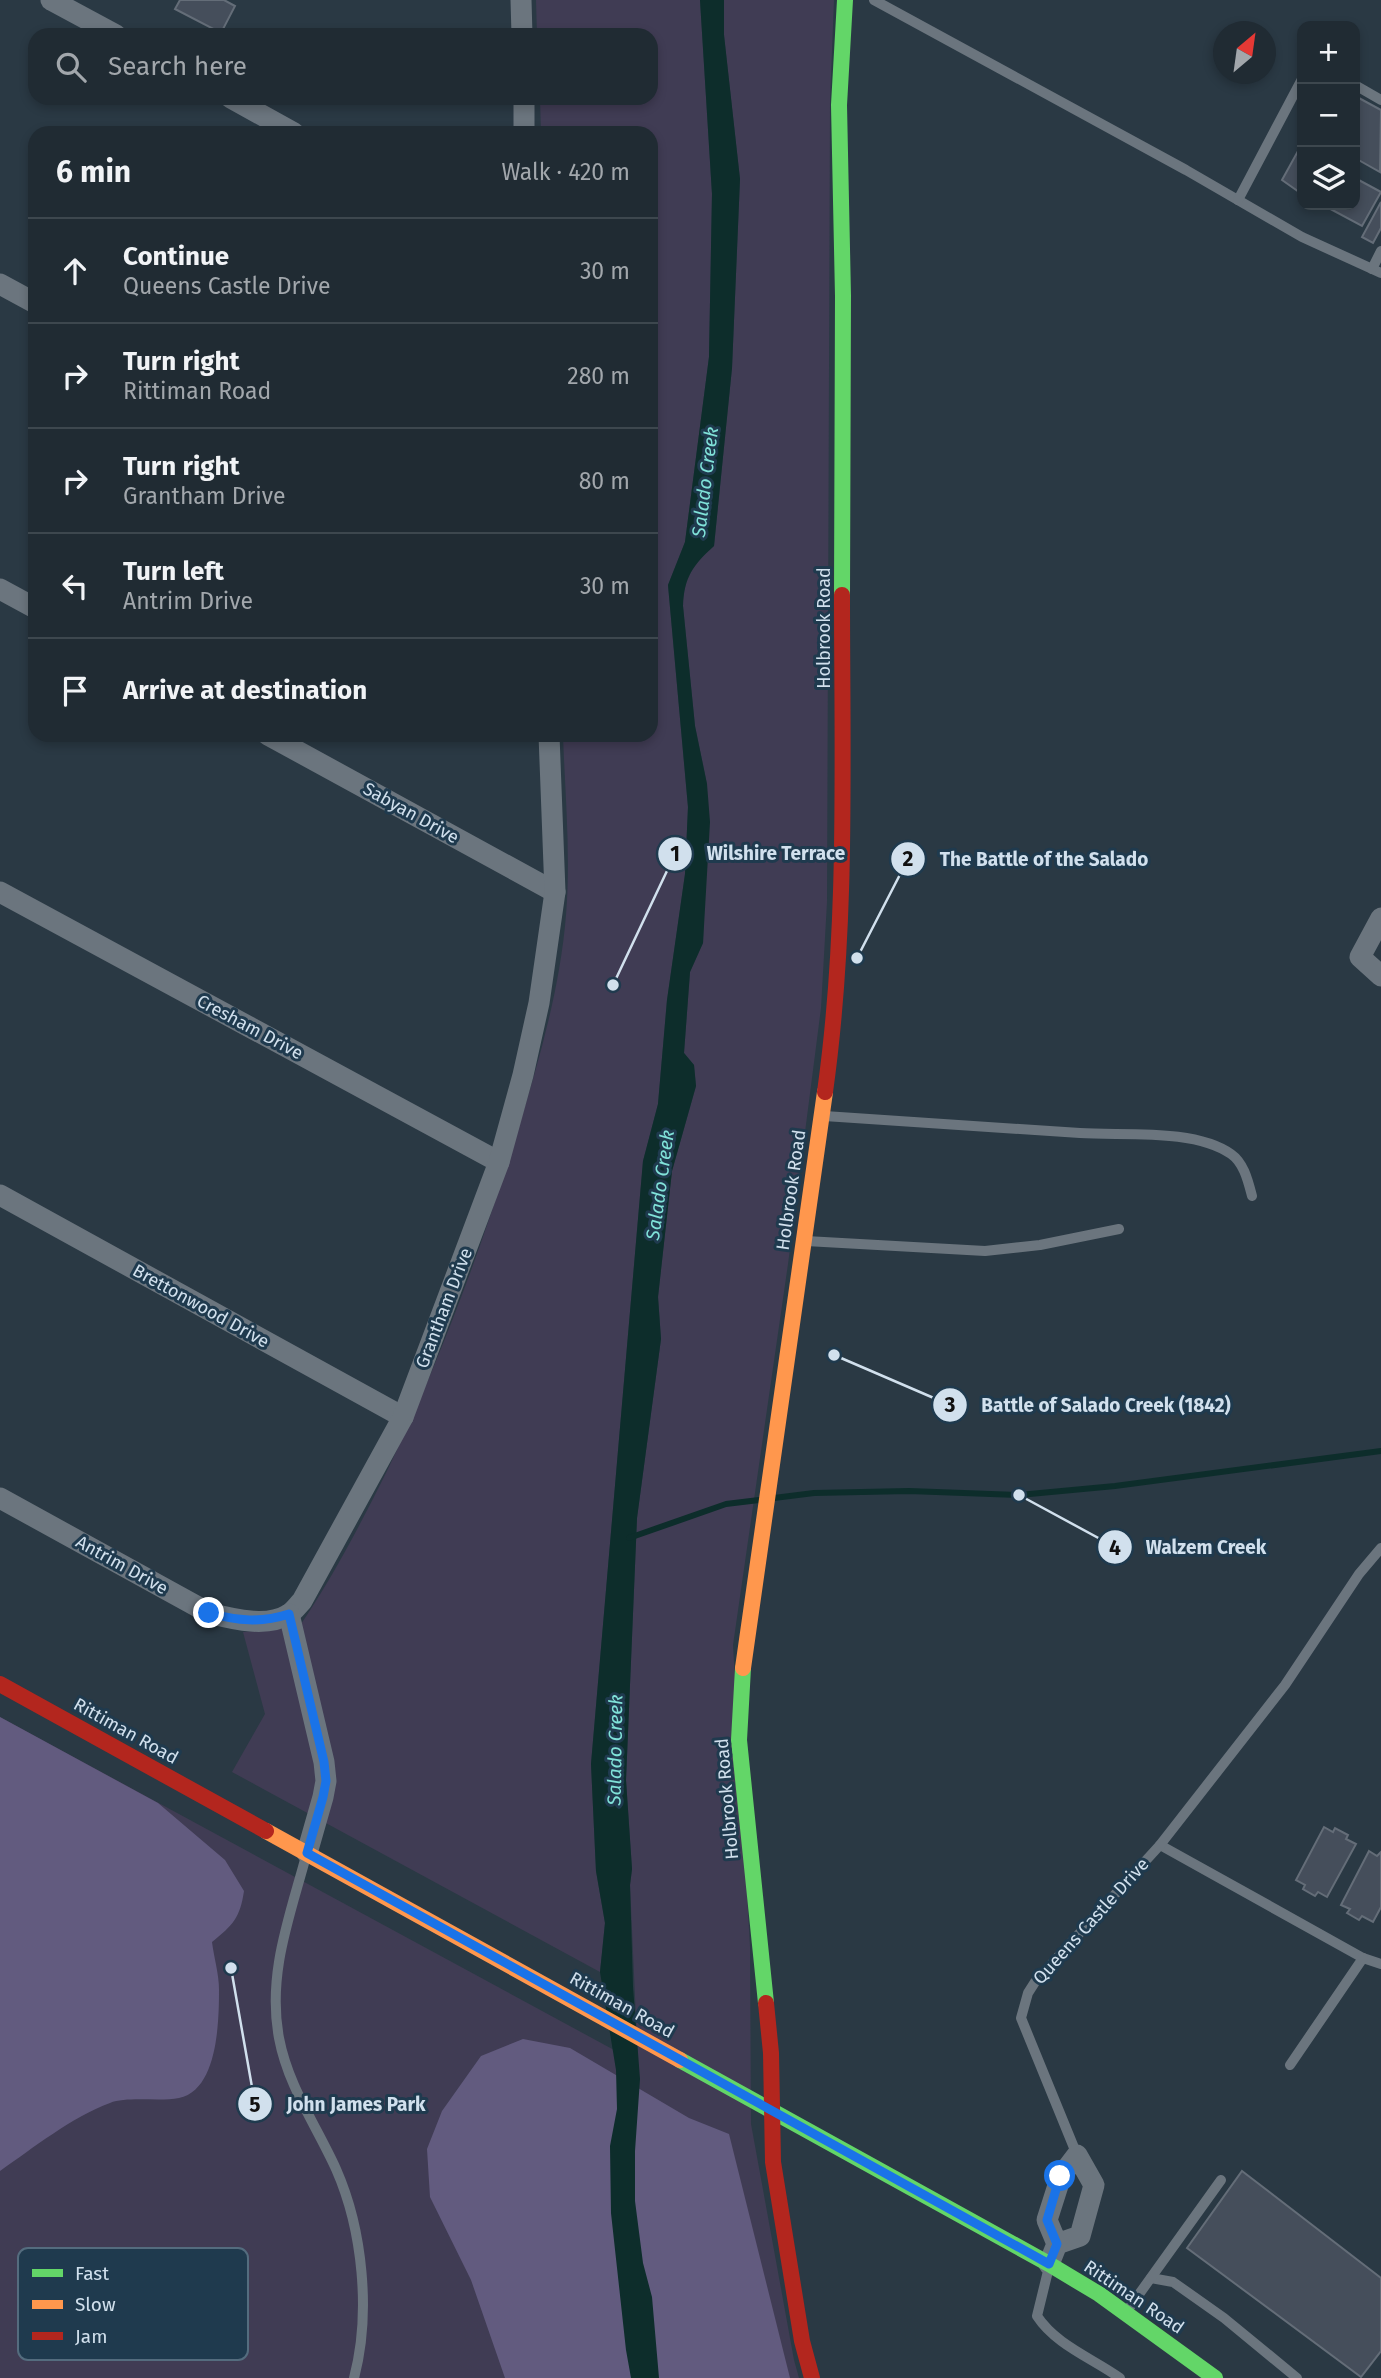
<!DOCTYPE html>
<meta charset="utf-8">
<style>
:root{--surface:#202b33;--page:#28333b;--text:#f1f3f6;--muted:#a2a7ac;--line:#3d474e}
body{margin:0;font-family:"Fira Sans",sans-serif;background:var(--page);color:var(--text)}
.controls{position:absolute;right:21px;top:21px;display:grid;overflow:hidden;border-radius:14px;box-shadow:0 4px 10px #0003}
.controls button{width:63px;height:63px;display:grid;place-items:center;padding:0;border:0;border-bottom:2px solid var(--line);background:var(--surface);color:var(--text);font:35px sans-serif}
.compass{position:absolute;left:1213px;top:21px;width:63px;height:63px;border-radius:50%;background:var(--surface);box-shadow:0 4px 10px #0003;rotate:29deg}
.stop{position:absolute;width:21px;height:21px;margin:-16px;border:5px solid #1a73e8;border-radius:50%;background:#fff}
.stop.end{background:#1a73e8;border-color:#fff;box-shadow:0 2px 7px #0008}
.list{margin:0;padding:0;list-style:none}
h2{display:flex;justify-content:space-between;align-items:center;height:91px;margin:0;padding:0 28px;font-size:30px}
h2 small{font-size:23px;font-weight:400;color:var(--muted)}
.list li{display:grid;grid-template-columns:46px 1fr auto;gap:21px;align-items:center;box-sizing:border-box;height:105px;padding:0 28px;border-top:2px solid var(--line)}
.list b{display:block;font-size:26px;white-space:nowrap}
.list p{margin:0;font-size:23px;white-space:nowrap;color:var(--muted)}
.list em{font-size:23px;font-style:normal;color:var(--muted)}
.icon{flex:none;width:38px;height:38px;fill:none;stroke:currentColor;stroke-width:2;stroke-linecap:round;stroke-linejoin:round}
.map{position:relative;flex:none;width:1381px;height:2378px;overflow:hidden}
.search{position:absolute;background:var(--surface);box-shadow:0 4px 10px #0003;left:28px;top:28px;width:630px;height:77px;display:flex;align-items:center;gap:18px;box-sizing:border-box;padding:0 24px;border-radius:21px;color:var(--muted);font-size:26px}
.panel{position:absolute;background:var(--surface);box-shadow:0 4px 10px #0003;left:28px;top:126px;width:630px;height:616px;border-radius:21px}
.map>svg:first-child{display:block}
.green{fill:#403c54}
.forest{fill:#625b7f}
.water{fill:#0d2d2b}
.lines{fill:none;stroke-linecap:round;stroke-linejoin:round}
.stream{stroke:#0d2d2b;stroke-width:6}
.building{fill:#454e5b;stroke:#646d78;stroke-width:2}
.lane{stroke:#6b757e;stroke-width:10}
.street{stroke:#6b757e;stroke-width:21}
.fast{stroke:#63d668;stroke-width:16}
.slow{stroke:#ff974d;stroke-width:16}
.jam{stroke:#b3261e;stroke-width:16}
.route{stroke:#1a73e8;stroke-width:9}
.labels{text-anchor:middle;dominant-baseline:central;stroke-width:6;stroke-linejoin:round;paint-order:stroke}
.street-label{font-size:18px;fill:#d1e0ed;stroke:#1f3a4e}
.water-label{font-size:19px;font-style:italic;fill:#80e2d9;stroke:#1f3a4e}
.key{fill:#1f3a4e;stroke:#546c7e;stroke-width:2}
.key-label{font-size:19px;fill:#d1e0ed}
.leader{fill:none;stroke:#d1e0ed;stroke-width:2.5}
.callout-dot{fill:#d1e0ed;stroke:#1f3a4e;stroke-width:2.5}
.mark-label{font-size:21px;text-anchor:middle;font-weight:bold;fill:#111}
.callout-label{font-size:19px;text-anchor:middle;font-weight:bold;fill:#d1e0ed;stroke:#1f3a4e;stroke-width:6;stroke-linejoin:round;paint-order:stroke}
</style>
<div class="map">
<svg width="1381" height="2378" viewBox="0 0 1381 2378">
<rect width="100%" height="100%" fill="#2a3944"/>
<g class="green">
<path d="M536,0H700L712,194L709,357L685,542L668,585L688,807L685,874L667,1000L658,1104L643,1161L591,1764L596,1871L605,1923L600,1972L232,1772L265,1714L243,1632L299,1627C333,1577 360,1525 387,1471C439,1363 481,1250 516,1136C538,1064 560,990 566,915C571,855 565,794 563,735H651V133H541L540,98H651V35H537Z"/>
<path d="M724,0H834L830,102L827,902L821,1008L788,1264L733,1645L750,1947L751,2124L794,2360L799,2378H0V1717L638,2063L630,1885L632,1869L626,1780L637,1518L661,1339L658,1297L672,1171L696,1086L694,1065L684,1053L690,972L703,943L707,784L695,726L683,606C684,577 693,565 714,546L732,368L740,179L724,35Z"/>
</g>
<g class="forest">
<path d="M0,1717L158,1803L225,1860L244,1891C240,1918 233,1925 212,1942C214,1958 219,1974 219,1990C219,2021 218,2090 179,2098C160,2102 127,2096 110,2103C72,2117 33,2148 0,2171Z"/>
<polygon points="523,2039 570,2048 689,2118 729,2134 790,2378 505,2378 471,2280 430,2197 427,2149 442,2111 481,2056"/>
</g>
<path class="water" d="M700,0H724V35L740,179L732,368L714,546C693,565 684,577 683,606L695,726L707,784L710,822L703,943L690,972L684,1053L694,1065L696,1086L672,1171L658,1297L661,1339L637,1518L626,1780L632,1869L630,1885L633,1987L640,2079L635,2151V2201L643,2263L652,2297L659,2378H631L626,2350L611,2213L610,2146L617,2109L616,2070L600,1972L605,1923L596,1871L591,1764L643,1161L658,1104L667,1000L685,874L688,807L668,585L685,542L709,357L712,194Z"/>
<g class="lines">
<g class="stream">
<polyline points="774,1498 814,1493 909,1491 1019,1495 1115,1486 1381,1451"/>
<polyline points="629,1538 726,1504 759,1500"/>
</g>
</g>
<g class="building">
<polygon points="180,0 224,0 235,6 221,33 175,9"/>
<polygon points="1357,97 1381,110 1380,172 1355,158 1355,101"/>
<polygon points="1298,151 1302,153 1302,194 1282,180"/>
<polygon points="1355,178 1381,192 1362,226 1323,205 1355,205"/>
<polygon points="1381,202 1381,228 1373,243 1362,237"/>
<polygon points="1324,1827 1333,1832 1335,1828 1348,1835 1346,1839 1356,1844 1327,1897 1318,1892 1315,1896 1303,1889 1305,1885 1296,1880"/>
<polygon points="1369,1851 1377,1856 1381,1852 1381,1907 1373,1922 1362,1916 1359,1920 1347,1913 1350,1909 1341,1905"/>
<polygon points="1242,2171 1381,2278 1381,2351 1361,2377 1187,2248"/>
</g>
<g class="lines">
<g class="lane">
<polyline points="874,0 1186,170 1302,237 1381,273"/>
<polyline points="1355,85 1381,100"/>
<polyline points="1238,200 1302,79"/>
<polyline points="1372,269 1381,251"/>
<path d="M824,1116C909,1122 994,1127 1080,1133C1123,1136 1194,1128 1231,1154C1244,1163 1248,1181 1252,1196"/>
<polyline points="806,1241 985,1251 1040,1245 1119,1229"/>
<polyline points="1160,1845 1363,1958 1381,1964"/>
<path d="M306,1856C290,1916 267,1974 279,2038C288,2086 316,2125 336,2169C363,2230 371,2314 354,2378"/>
<polyline points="1290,2065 1363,1958"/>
<polyline points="1077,2155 1021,2018 1028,1993 1035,1982 1160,1845 1285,1685 1359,1574 1381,1548"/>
<path d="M1049,2267L1037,2316C1056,2345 1092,2358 1120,2378"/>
<polyline points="1151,2278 1173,2282 1224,2318 1297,2378"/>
<polyline points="1127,2311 1221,2180"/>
</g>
<g class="street">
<polyline points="51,0 116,35"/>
<polyline points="521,0 522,35"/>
<polyline points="231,98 294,133"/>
<polyline points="524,98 524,133"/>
<polyline points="0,284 35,303"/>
<polyline points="0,589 35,608"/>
<polyline points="268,735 555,892"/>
<polyline points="0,892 499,1162"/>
<polyline points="1381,918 1360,957 1381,976"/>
<polyline points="0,1195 403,1417"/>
<path d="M0,1498L209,1613C233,1619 267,1628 289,1614C294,1611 298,1605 302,1601L403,1417L499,1162L523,1075L539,1003L555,892L549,735"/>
<polyline points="289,1614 324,1762 326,1781 323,1797 307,1853"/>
<polyline points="1049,2264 1057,2244 1047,2220 1061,2176 1077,2155 1094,2185 1080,2236 1057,2244"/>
</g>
<g class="fast">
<polyline points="842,595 843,296 839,105 845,0"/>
<polyline points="743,1668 739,1740 766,2003"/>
<polyline points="680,2060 1049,2264 1099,2294 1215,2378"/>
</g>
<g class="slow">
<polyline points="743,1668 825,1092"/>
<polyline points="266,1831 680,2060"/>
</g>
<g class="jam">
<path d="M825,1092C848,928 842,761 842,595"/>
<polyline points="0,1684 266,1831"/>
<polyline points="766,2003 771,2053 773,2162 802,2341 812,2378"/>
</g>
</g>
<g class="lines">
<path class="route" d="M209,1613C238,1621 261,1623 289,1614L324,1762L326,1781L323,1797L307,1853L1049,2264L1057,2244L1047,2220L1060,2176"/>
</g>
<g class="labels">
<g class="street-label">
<text transform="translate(824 628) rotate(-90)">Holbrook Road</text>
<text transform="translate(411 813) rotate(29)">Sabyan Drive</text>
<text transform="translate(250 1027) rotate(28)">Cresham Drive</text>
<text transform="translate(791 1190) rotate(-82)">Holbrook Road</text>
<text transform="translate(201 1306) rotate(29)">Brettonwood Drive</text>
<text transform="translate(444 1308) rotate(-69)">Grantham Drive</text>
<text transform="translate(122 1565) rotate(29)">Antrim Drive</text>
<text transform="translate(126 1731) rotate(29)">Rittiman Road</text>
<text transform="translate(727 1799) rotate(-95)">Holbrook Road</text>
<text transform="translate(1091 1921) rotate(-48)">Queens Castle Drive</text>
<text transform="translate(622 2005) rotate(29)">Rittiman Road</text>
<text transform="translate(1134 2297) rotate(34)">Rittiman Road</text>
</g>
<g class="water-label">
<text transform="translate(705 482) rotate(-83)">Salado Creek</text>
<text transform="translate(660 1185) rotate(-82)">Salado Creek</text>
<text transform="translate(615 1750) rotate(-89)">Salado Creek</text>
</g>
</g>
<rect x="18" y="2248" width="230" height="112" rx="10" class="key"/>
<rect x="32" y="2269" width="31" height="8" fill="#63d668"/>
<rect x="32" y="2300" width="31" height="9" fill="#ff974d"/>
<rect x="32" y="2332" width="31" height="8" fill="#b3261e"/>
<g class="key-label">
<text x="75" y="2280">Fast</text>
<text x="75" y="2311">Slow</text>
<text x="75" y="2343">Jam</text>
</g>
<path class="leader" d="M613 985L675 854M857 958L908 859M834 1355L950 1405M1019 1495L1115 1547M231 1968L255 2104"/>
<g class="callout-dot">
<circle cx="613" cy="985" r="7"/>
<circle cx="857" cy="958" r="7"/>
<circle cx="834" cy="1355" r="7"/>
<circle cx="1019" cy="1495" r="7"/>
<circle cx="231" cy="1968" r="7"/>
<circle cx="675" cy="854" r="18"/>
<circle cx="908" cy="859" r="18"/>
<circle cx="950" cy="1405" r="18"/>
<circle cx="1115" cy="1547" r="18"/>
<circle cx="255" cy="2104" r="18"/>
</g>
<g class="mark-label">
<text x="675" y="861">1</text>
<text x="908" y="866">2</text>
<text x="950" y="1412">3</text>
<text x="1115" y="1555">4</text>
<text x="255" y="2112">5</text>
</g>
<g class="callout-label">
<text x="776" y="860">Wilshire Terrace</text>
<text x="1044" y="866">The Battle of the Salado</text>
<text x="1106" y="1412">Battle of Salado Creek (1842)</text>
<text x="1206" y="1554">Walzem Creek</text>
<text x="356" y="2111">John James Park</text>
</g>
</svg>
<div class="controls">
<button>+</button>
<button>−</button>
<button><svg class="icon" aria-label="layers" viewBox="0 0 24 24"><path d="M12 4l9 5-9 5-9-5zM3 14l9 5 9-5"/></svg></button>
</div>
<svg class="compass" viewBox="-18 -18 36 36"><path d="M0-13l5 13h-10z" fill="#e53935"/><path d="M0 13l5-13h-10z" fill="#a2a7ac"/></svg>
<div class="stop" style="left:1060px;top:2176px"></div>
<div class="stop end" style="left:209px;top:1613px"></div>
<div class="search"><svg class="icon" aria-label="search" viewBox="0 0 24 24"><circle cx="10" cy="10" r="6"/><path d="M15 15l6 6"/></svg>Search here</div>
<section class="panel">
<h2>6 min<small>Walk · 420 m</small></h2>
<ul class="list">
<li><svg class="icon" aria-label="ahead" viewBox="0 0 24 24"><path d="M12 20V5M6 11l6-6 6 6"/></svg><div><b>Continue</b><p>Queens Castle Drive</p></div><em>30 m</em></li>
<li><svg class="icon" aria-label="right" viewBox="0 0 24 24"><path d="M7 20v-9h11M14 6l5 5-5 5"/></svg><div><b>Turn right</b><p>Rittiman Road</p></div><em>280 m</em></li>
<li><svg class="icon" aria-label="right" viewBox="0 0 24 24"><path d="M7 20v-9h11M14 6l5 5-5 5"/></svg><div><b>Turn right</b><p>Grantham Drive</p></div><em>80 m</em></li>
<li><svg class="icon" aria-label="left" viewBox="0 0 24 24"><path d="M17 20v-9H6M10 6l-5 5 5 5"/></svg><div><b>Turn left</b><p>Antrim Drive</p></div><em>30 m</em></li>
<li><svg class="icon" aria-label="arrive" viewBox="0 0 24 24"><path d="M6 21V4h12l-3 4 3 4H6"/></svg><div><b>Arrive at destination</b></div></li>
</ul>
</section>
</div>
